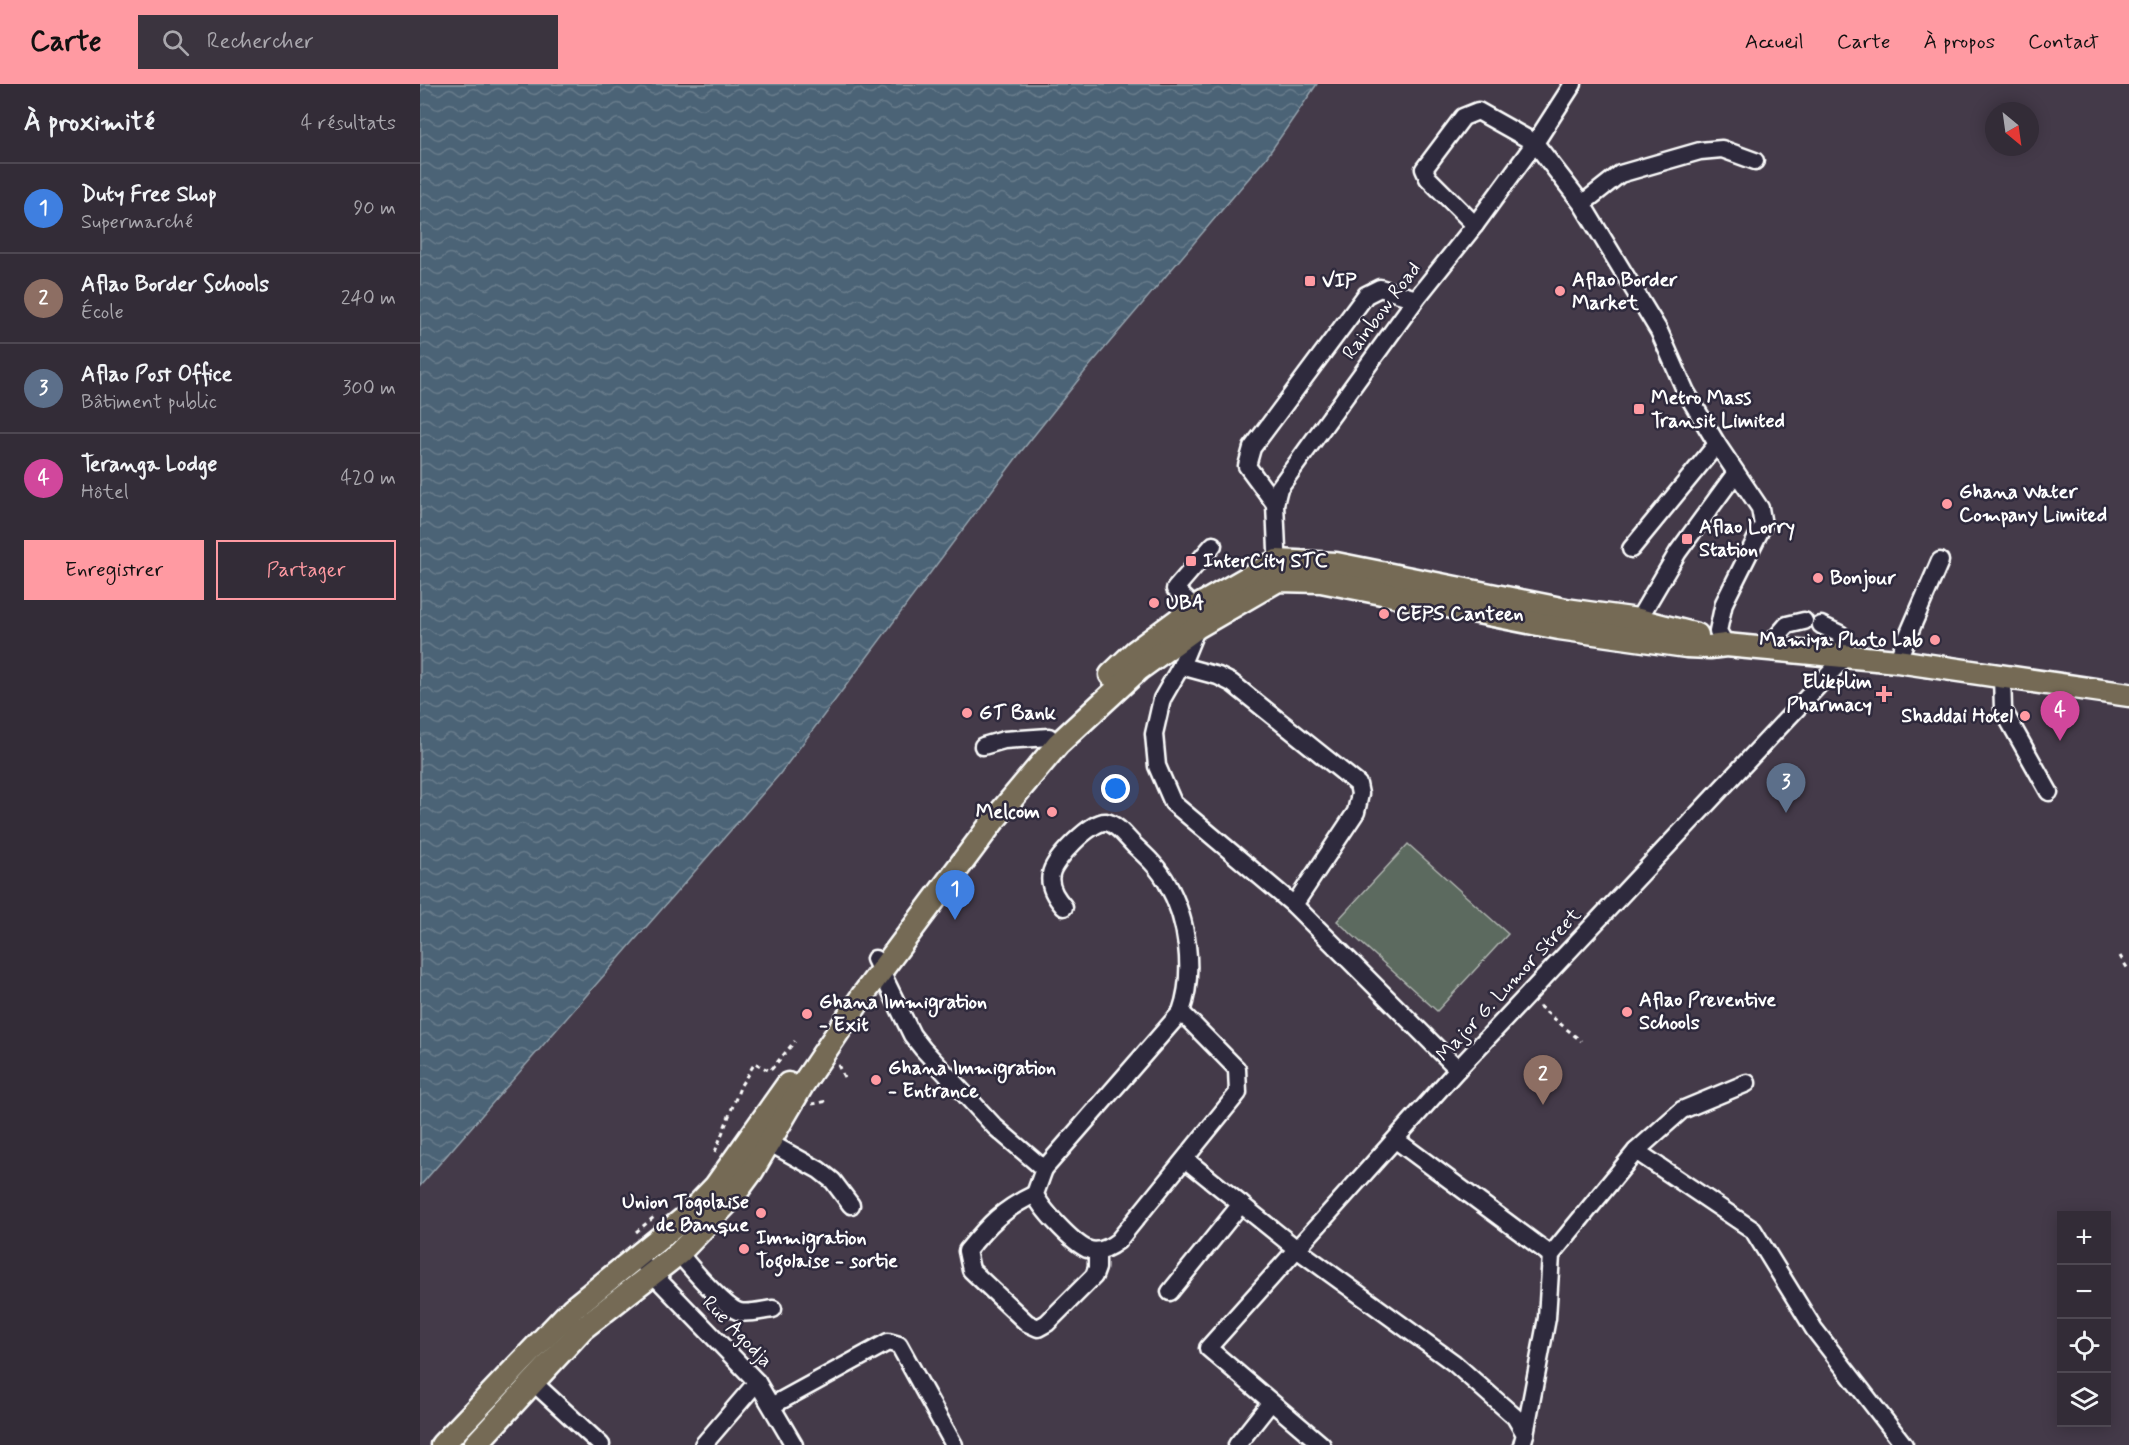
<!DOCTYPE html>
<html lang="fr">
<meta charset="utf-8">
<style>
:root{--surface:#332c37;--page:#3b343f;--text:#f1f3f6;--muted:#a9a7ad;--line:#4e4852;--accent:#ff9aa2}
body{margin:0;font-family:Mynerve,sans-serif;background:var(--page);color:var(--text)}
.controls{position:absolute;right:18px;bottom:18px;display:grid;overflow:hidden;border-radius:0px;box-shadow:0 3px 15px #0003}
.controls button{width:54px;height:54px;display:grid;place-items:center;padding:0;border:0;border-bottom:2px solid var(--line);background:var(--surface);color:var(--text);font:30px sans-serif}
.compass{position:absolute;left:1565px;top:18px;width:54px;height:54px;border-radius:50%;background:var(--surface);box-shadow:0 3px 15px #0003;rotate:151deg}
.you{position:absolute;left:696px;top:705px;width:21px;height:21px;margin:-15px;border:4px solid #fff;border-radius:50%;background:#1a73e8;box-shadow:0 0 0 9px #1a73e833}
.badge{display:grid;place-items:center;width:39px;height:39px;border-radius:50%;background:var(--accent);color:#fff;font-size:20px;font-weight:700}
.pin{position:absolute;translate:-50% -50px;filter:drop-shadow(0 2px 3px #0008)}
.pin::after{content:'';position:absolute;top:32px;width:21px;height:18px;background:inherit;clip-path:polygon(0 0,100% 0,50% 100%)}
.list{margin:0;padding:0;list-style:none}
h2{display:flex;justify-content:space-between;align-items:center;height:78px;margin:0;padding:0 24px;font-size:26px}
h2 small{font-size:20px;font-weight:400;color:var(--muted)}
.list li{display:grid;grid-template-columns:39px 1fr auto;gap:18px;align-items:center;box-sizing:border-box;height:90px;padding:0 24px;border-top:2px solid var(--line)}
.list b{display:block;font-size:22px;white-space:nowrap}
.list p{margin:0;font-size:20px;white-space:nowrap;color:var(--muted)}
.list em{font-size:20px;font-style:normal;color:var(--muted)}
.actions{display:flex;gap:12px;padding:18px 24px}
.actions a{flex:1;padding:14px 0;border:2px solid var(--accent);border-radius:0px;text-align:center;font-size:21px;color:var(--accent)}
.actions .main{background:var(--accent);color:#111}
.icon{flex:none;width:33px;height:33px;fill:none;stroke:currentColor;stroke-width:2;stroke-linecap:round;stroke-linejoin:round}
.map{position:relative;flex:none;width:1709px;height:1361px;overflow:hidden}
header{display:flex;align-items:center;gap:36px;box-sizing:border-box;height:84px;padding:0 30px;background:var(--accent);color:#111}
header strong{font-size:28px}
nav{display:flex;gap:33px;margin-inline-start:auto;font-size:21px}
.search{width:420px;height:54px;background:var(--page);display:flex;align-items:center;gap:15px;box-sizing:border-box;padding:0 21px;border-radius:0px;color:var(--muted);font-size:22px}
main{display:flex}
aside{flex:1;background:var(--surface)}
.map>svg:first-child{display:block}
.pitch{fill:#5c6a5f;stroke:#aeb4af;stroke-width:1.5}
.water{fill:url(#water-waves);stroke:#94a2ad;stroke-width:1.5}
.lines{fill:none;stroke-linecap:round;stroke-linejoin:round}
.minor-casing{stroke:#fff;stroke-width:21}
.highway-casing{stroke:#fff;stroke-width:27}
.path{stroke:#fff;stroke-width:3;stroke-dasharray:4.5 4.5;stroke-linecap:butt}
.minor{stroke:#2f2a3d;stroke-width:16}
.highway{stroke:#746b55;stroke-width:22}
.poi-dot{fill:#ff9aa2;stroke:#2f2a3d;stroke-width:2}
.labels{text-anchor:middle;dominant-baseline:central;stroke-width:5;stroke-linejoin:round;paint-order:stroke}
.poi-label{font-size:20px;font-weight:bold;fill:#fff;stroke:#2f2a3d;text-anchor:start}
.street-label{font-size:20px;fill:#fff;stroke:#2f2a3d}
</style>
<header>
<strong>Carte</strong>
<div class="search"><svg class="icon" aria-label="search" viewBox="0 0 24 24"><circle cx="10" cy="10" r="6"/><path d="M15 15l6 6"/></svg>Rechercher</div>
<nav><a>Accueil</a><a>Carte</a><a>À propos</a><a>Contact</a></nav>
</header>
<main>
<aside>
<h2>À proximité<small>4 résultats</small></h2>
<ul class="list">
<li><span class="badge" style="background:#3f7fe0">1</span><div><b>Duty Free Shop</b><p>Supermarché</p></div><em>90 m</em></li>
<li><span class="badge" style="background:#8d6e63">2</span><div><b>Aflao Border Schools</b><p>École</p></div><em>240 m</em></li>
<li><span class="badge" style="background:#5c6f8a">3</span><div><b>Aflao Post Office</b><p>Bâtiment public</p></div><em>300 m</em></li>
<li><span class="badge" style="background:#d1479c">4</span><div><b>Teranga Lodge</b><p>Hôtel</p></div><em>420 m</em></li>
</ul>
<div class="actions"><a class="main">Enregistrer</a><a>Partager</a></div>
</aside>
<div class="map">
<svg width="1709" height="1361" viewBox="0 0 1709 1361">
<defs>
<pattern id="water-waves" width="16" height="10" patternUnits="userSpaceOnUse" patternTransform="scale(1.5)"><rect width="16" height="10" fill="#4c6476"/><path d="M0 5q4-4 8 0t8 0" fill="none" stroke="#677b8b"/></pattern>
</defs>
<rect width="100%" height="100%" fill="#443a49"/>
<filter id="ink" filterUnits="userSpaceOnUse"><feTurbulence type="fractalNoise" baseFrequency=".0167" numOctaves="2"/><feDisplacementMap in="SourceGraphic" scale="12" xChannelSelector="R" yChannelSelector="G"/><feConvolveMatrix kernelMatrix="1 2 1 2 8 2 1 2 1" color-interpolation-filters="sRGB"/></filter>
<g filter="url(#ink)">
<polygon class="pitch" points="988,760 1088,850 1017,927 917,837"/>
<polygon class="water" points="0,0 897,0 846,74 667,285 600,369 359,691 0,1102"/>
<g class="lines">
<g class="minor-casing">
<g id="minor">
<polyline points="1162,120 1200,90 1280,67 1302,65 1335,77"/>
<polyline points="1055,141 1008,94 1004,85 1043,33 1058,27 1115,59 1162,120 1239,247 1266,308 1297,360 1340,424 1343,441 1304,519 1298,547 1306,561"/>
<polyline points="855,420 827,382 832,364 946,211 960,204 996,215"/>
<polyline points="793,461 755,505 770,519 777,543 761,582 742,615 734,650 737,682 753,719 874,821 1038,985"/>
<polyline points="1211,465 1297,360"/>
<polyline points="858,488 855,420 859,404 996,215 1055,141 1115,59 1153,0"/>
<polyline points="1218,536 1258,468 1315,390"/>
<polyline points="1347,564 1367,541 1384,537"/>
<polyline points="1477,577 1520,477"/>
<polyline points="761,582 798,592 812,599 938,700 940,710 936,728 874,821"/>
<polyline points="1582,591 1583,626 1629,708"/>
<polyline points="563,662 584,656 629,653"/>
<path d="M455,875L492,951L503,965L575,1043L624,1085L761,928C775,888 768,836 747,799C739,784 726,772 714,761C706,753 697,740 686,738C672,736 633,776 631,790C628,802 636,814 644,823"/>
<polyline points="339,1053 399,1086 413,1097 431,1121"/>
<polyline points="976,1056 1131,1171"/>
<polyline points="1216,1067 1333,1146 1394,1245 1484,1361"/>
<polyline points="766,1076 878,1166 1034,1279 1095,1333 1105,1350 1102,1361"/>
<path d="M624,1085L615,1110C620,1124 652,1158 667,1165C678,1170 689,1164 698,1157L818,1009L817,985L761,928"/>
<path d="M615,1110C583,1125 569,1140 547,1167L551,1186L607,1239L618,1244L627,1239L674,1192L677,1184V1167"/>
<path d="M259,1169C269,1182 306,1225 320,1228C329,1230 344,1226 353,1225"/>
<polyline points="226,1183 337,1298 374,1361"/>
<polyline points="750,1208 821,1120"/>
<polyline points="113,1298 181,1361"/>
<polyline points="353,1321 468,1258 479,1261 534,1361"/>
<polyline points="1105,1350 1127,1234 1131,1171 1216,1067 1262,1026 1327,999"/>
<polyline points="283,1361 337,1298"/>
<polyline points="817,1361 851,1318"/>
<polyline points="902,1361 788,1264 1038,985 1426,572 1420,550 1401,541"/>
</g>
</g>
<g class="highway-casing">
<g id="highway">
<polyline points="691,591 716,567 773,525 857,477 916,480 1146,526 1218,536 1277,551"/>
<polyline points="22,1361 152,1225 267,1132 295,1103 368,1000"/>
<polyline points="55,1361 163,1244 259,1169 312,1114 332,1087 383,1000 443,911 574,736 638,660 719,585 777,543 858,496 901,497 1139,544 1266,562 1290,563 1306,561 1477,577 1709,611"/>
</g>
</g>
<g class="path">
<polyline points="1700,872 1709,887"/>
<polyline points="1119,922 1161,957"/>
<polyline points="418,981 425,995"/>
<polyline points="392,1020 408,1017"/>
<polyline points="295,1068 321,1001 335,979 350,987 375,957"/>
<polyline points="216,1148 234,1133"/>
</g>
<use href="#minor" class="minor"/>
<use href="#highway" class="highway"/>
</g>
</g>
<g class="poi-dot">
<rect x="884" y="191" width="12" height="12" rx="3"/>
<circle cx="1140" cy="207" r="6"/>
<rect x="1213" y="319" width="12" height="12" rx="3"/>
<circle cx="1527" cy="420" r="6"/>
<rect x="1261" y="449" width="12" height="12" rx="3"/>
<rect x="765" y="471" width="12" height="12" rx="3"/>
<circle cx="1398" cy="494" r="6"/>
<circle cx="734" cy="519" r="6"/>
<circle cx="964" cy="530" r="6"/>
<circle cx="1515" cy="556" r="6"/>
<path d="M1461 601h6v6h6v6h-6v6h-6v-6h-6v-6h6z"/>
<circle cx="547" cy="629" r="6"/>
<circle cx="1605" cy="632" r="6"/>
<circle cx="632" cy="728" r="6"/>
<circle cx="1207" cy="928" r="6"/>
<circle cx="387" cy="930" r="6"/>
<circle cx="456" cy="996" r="6"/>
<circle cx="341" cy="1129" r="6"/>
<circle cx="324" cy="1165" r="6"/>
</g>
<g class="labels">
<g class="poi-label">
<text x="1152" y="196">Aflao Border<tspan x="1152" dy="23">Market</tspan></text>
<text x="902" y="197">VIP</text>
<text x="1231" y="314">Metro Mass<tspan x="1231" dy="23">Transit Limited</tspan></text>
<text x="1539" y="408">Ghana Water<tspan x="1539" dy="23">Company Limited</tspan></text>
<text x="1279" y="443">Aflao Lorry<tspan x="1279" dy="23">Station</tspan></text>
<text x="783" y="477">InterCity STC</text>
<text x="1410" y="494">Bonjour</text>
<text x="746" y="519">UBA</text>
<text x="976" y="530">CEPS Canteen</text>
<text x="1503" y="556" text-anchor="end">Mamiya Photo Lab</text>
<text x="1452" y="598" text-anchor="end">Elikplim<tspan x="1452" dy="23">Pharmacy</tspan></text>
<text x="559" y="629">GT Bank</text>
<text x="1593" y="632" text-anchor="end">Shaddai Hotel</text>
<text x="620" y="728" text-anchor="end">Melcom</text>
<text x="1219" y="916">Aflao Preventive<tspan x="1219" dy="23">Schools</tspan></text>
<text x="399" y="918">Ghana Immigration<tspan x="399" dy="23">- Exit</tspan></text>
<text x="468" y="984">Ghana Immigration<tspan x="468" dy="23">- Entrance</tspan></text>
<text x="329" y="1118" text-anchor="end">Union Togolaise<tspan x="329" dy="23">de Banque</tspan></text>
<text x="336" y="1154">Immigration<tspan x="336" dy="23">Togolaise - sortie</tspan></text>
</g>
<g class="street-label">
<text transform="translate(962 227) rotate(-53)">Rainbow Road</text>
<text transform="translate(1089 901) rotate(-47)">Major G. Lumor Street</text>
<text transform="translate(317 1248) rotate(46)">Rue Agodja</text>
</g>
</g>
</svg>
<div class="controls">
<button>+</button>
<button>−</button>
<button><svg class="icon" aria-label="locate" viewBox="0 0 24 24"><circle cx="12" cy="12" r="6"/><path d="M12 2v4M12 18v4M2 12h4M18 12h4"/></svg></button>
<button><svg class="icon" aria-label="layers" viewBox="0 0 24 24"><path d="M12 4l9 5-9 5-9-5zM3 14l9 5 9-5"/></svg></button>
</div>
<svg class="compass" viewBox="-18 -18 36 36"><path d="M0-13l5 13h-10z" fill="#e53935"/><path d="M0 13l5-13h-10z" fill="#a9a7ad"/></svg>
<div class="you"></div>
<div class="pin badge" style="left:535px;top:836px;background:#3f7fe0">1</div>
<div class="pin badge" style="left:1123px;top:1021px;background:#8d6e63">2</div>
<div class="pin badge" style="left:1366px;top:729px;background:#5c6f8a">3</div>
<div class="pin badge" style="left:1640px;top:657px;background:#d1479c">4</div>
</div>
</main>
